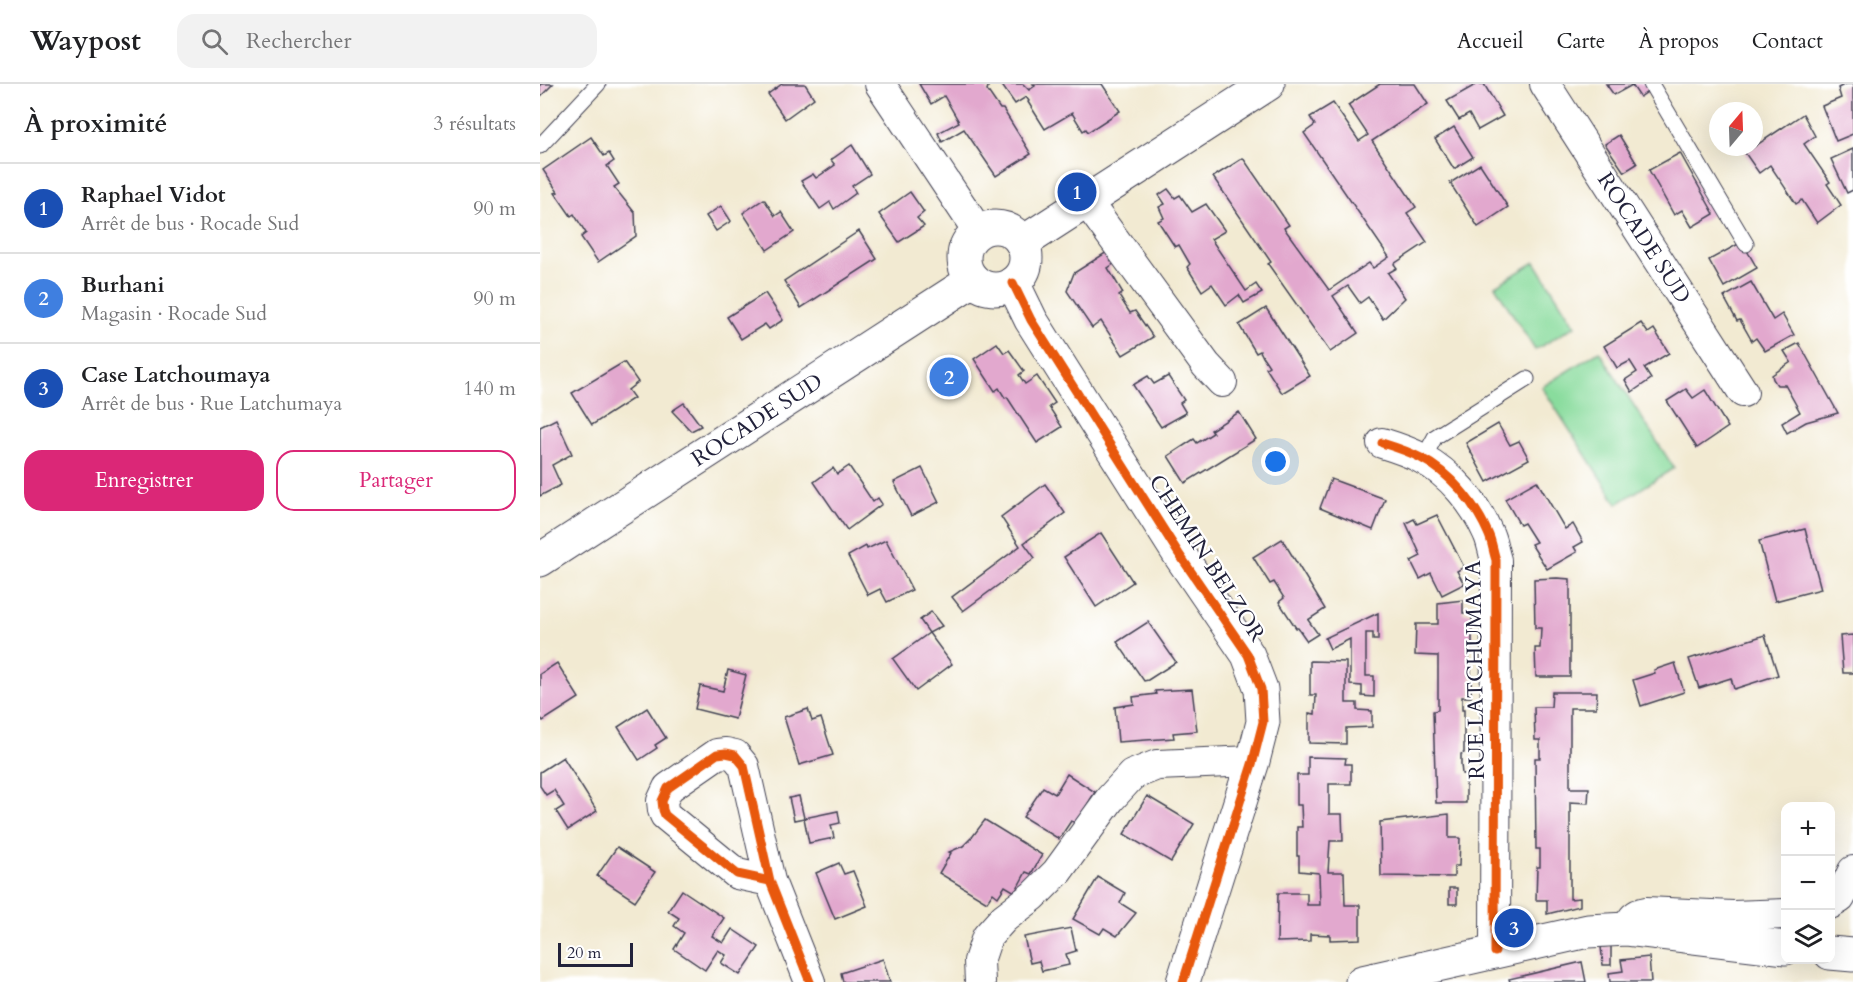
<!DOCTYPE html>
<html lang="fr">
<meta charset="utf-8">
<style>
:root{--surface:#fff;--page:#f2f2f2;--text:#202124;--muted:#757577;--line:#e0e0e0;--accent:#db2777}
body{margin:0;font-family:Cardo,serif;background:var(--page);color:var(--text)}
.controls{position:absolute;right:18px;bottom:18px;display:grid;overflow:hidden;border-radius:12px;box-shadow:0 6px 24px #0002}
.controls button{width:54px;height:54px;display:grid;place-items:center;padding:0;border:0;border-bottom:2px solid var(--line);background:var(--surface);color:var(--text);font:30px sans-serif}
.compass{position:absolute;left:1169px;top:18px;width:54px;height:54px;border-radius:50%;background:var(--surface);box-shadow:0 6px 24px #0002;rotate:19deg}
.scale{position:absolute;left:18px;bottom:15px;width:75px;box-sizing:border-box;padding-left:6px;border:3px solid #22223b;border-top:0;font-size:16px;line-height:21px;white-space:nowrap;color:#22223b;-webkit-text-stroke:4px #fff;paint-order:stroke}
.you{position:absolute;left:736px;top:378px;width:21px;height:21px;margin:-15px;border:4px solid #fff;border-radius:50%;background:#1a73e8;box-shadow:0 0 0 9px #1a73e833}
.badge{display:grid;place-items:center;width:39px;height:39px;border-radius:50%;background:var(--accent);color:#fff;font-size:20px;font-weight:700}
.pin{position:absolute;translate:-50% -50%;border:3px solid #fff;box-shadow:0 2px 6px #0006}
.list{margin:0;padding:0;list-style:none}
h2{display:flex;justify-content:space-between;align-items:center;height:78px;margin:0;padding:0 24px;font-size:26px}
h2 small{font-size:20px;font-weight:400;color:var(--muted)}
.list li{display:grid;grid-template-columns:39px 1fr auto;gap:18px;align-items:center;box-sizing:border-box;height:90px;padding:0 24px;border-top:2px solid var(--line)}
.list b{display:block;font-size:22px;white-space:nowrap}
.list p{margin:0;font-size:20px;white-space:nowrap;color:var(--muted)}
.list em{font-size:20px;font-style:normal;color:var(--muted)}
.actions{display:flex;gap:12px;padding:18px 24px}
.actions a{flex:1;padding:14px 0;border:2px solid var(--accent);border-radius:18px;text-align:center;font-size:21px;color:var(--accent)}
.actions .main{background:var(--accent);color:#fff}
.icon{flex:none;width:33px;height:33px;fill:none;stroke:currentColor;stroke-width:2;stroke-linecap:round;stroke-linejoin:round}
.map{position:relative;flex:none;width:1313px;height:898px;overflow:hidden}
header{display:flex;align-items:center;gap:36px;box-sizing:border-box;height:84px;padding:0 30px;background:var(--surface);border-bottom:2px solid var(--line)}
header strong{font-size:28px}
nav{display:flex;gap:33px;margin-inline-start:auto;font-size:21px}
.search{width:420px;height:54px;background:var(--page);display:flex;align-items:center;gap:15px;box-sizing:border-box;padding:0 21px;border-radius:18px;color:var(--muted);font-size:22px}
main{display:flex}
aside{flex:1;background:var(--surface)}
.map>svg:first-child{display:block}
.green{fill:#89dc9d;stroke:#567f6c;stroke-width:1.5}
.building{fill:#e2a8ce}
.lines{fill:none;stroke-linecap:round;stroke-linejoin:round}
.lane-casing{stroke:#414052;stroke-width:17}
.street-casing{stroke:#414052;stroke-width:32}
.secondary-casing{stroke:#414052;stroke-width:35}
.lane{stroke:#fff;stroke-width:15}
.street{stroke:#fff;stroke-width:30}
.secondary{stroke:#fff;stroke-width:33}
.cycleway-casing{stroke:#fff;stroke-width:13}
.cycleway{stroke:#e8590c;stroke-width:9}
.labels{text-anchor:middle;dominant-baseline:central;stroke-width:4.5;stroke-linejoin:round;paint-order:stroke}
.street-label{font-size:22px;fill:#22223b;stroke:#fff}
</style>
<header>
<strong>Waypost</strong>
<div class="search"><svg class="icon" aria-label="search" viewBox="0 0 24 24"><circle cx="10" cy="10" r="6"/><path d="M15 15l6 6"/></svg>Rechercher</div>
<nav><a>Accueil</a><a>Carte</a><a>À propos</a><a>Contact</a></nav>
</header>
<main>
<aside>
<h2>À proximité<small>3 résultats</small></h2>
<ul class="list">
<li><span class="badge" style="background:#1a4fb4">1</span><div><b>Raphael Vidot</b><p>Arrêt de bus · Rocade Sud</p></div><em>90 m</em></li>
<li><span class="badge" style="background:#3f7fe0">2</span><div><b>Burhani</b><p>Magasin · Rocade Sud</p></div><em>90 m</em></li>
<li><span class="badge" style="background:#1a4fb4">3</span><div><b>Case Latchoumaya</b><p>Arrêt de bus · Rue Latchumaya</p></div><em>140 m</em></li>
</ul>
<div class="actions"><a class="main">Enregistrer</a><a>Partager</a></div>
</aside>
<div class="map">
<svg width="1313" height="898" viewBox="0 0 1313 898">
<rect width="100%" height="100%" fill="#fff"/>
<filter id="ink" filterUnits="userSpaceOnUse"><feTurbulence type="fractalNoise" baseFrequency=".0167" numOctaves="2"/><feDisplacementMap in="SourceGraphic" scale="12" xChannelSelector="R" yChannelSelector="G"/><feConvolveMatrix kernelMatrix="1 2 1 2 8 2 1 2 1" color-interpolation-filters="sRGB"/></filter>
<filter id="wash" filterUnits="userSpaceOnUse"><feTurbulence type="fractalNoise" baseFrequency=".008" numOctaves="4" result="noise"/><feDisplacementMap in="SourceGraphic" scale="24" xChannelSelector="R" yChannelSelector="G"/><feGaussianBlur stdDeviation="1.35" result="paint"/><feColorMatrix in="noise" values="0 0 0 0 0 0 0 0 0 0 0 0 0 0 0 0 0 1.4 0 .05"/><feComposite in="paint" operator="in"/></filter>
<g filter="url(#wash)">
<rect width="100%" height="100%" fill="#f2ead2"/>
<g class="green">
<polygon points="995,178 1035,242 995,266 955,202"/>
<polygon points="1059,267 1134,384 1077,420 1002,303"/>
</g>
<g id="blocks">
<g class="building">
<polygon points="0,0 13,0 0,13"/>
<polygon points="242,0 265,0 274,14 245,35 228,10"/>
<polygon points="379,0 449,0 447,6 460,25 463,25 491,70 456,92 424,45 402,58 398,49 419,38 404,12 391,20"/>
<polygon points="461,0 483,0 489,6 495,2 493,0 562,0 580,27 548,48 546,45 543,47 532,29 505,45 488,18 489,17 486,13 475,20"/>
<polygon points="840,0 875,0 888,20 832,57 876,123 867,129 887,158 854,180 857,184 848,189 865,214 843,235 828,213 820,219 808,202 793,212 818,249 790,268 728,180 731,178 673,93 703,74 749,141 744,144 789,206 829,179 833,184 849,173 764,49 775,41 770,33 793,19 819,57 828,51 808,21"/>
<polygon points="937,0 944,0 963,32 938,46 929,30 919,36 907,17"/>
<polygon points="1066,0 1106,0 1110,6 1100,13 1092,1 1074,11"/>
<polygon points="1306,0 1313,0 1313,50 1296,57 1282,22 1301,14 1298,4"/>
<polygon points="1263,30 1275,52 1264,60 1290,98 1287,100 1301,121 1277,139 1262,116 1256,120 1230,81 1219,89 1205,69"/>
<polygon points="914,43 933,73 914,85 895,55"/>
<polygon points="1079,51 1097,80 1084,88 1065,60"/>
<polygon points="51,53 64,72 69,69 74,77 67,82 79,100 74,103 95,129 96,152 58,178 41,153 46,149 34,130 31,132 15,109 18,108 3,86"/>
<polygon points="312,61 330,90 312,102 316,109 294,125 290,118 280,125 261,97 273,90 276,94 295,81 291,76"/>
<polygon points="1313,65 1313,106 1307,109 1291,75"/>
<polygon points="1140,69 1174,130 1152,143 1142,126 1134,131 1109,86"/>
<polygon points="940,80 968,123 938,143 910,99"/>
<polygon points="628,105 635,114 640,111 652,128 666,120 685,147 671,155 706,207 716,200 722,209 704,219 699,211 686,221 672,200 662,207 647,183 650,180 639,161 635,163 618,137 624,134 619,123 625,120 619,111"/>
<polygon points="370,108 384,128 377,134 384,142 359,158 339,130"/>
<polygon points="224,115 235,132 241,128 254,148 227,166 203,129"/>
<polygon points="181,122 191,137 176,147 166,132"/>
<polygon points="319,147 337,175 261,224 244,197"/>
<polygon points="1202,158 1217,184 1184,203 1169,176"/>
<polygon points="567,168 575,179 568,184 583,209 579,212 590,229 595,227 613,253 583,271 561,237 552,244 527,207 534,189"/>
<polygon points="1211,198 1233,236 1242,230 1254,251 1225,267 1216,254 1212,257 1200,236 1197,237 1184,213"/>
<polygon points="225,209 243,236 229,245 225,240 201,255 187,233"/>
<polygon points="726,224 770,292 742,309 726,284 729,282 723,273 720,267 716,269 699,241"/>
<polygon points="1101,239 1108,249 1114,245 1129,269 1104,284 1111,295 1092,308 1085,296 1097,288 1090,277 1077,284 1064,262"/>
<polygon points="457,259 464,269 469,266 484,287 479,291 485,300 497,292 515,319 509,323 522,343 497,359 467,313 465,314 459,304 455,307 434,275"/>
<polygon points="1259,259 1298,329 1266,338 1247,349 1242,339 1260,328 1245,301 1237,301 1233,295 1232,291 1251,278 1244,267"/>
<polygon points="84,278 98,298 88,306 94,314 52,341 32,309"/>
<polygon points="608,292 614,300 628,292 644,316 640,319 646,329 621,343 593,301"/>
<polygon points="1146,305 1153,314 1165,306 1188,343 1157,364 1127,317"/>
<polygon points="144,319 161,342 151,347 132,327"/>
<polygon points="699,328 716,355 645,399 628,372 654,355 657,359 673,349 671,346"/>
<polygon points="16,335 32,370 12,381 21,401 0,412 0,343"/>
<polygon points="958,340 970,361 979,357 989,375 947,398 926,359"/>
<polygon points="309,382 333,418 338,414 342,420 307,446 274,398 293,384 297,390"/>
<polygon points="382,384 399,418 371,432 354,398"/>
<polygon points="791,395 845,415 833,446 780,424"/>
<polygon points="997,397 1025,445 1033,440 1043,458 1034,463 1037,468 1007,485 991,460 996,458 984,439 980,441 965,415"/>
<polygon points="505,400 525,429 484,459 495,474 423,527 412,513 480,462 461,433"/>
<polygon points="897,431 924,483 917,487 924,500 902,511 891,489 880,495 871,477 881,472 866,439 874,435 877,440"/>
<polygon points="1265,445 1281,505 1235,517 1219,457"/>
<polygon points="561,449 593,498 556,523 524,473"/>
<polygon points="742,455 785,525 768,536 778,550 767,557 758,544 756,544 739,518 744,514 734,498 730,500 713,473"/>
<polygon points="346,456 372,506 347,518 340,505 328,511 308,472 326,462 327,465"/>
<polygon points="1017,494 1030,495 1030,593 996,593 995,564 1000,564 1001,544 995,544 994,495"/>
<polygon points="923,516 923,529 932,529 932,561 928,561 928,580 931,580 931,613 922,613 922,626 924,626 924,669 921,670 921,680 922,690 926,690 926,719 896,719 893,627 898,626 898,572 875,571 876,540 898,540 898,519"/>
<polygon points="391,528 402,542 389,549 380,536"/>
<polygon points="838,529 838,556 833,556 833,549 826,549 826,592 834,592 834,613 822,612 822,602 810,601 810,555 790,565 785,554"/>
<polygon points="608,538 636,578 608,596 604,597 577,558"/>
<polygon points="389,549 412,580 376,607 353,575"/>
<polygon points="1225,551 1238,591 1194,605 1191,594 1159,604 1149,575"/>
<polygon points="1313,551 1313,589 1303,589 1300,552"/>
<polygon points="770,577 806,578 806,619 817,619 817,626 832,627 832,643 806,644 806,660 769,659 769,629 775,630 776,611 770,611"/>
<polygon points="17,579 39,614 3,637 0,633 0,590"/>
<polygon points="1135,579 1144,608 1101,622 1093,596 1115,589 1114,586"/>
<polygon points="188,586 206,591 195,635 155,625 160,602 183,607"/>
<polygon points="652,605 657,647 633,649 634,654 578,658 575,623 594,620 593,613 616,610 615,607"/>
<polygon points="1012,608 1057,608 1056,624 1030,624 1030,704 1049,704 1048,719 1030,718 1030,815 1040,814 1040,822 1007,830 1007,816 996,816 997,783 1000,783 1000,765 996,765 995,674 1000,674 1000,656 995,656 994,623 1011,623"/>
<polygon points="107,624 126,654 115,661 117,664 99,676 78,643"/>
<polygon points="268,625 272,637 281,634 293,671 259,681 244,633"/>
<polygon points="23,673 57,727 28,746 16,727 24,722 14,706 6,711 0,702 0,688"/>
<polygon points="768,673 806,674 805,680 811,680 811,700 789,700 789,730 802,730 803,757 790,757 788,788 804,788 805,821 820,821 820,855 790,856 790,851 770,850 770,857 737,858 738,809 767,809 767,821 780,821 779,789 759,787 759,772 757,772 757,743 762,743 761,721 757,721 757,691 768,691"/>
<polygon points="527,690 555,708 536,739 531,737 519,755 483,733 503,703 515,710"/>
<polygon points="259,712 264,734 254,736 249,714"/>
<polygon points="607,712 654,740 631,778 584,750"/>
<polygon points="298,727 300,739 291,741 294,754 269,759 264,734"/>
<polygon points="909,730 909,754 920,754 919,782 914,782 914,793 841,792 840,738"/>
<polygon points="445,736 502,771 491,790 486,788 475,808 465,802 458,813 453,809 447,818 399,789 411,769 409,768 423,762 433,752"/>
<polygon points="77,763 115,788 95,817 57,792"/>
<polygon points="299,779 304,790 313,787 327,822 295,835 276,789"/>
<polygon points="558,793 585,809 580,819 596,829 577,852 564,844 560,850 533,835"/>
<rect x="909" y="804" width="8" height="16"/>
<polygon points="142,806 184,834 172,852 183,859 192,845 219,863 200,891 181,879 186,871 178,866 165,886 134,865 144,849 134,842 139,834 128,827"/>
<polygon points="531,844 536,867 526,870 529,881 502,887 499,877 490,879 484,853"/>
<polygon points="1071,862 1071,881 1063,881 1061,863"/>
<polygon points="1109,873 1111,898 1070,898 1069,889 1083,887 1081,876"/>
<polygon points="343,875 350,898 303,898 301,889"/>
<polygon points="1042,878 1046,898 970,898 969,895"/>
</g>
</g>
</g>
<g filter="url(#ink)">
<use href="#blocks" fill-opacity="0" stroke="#414052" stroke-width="1.5"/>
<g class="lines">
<g class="lane-casing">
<g id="lane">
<polyline points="1111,0 1206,160"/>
<polyline points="0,62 58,0"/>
<polyline points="883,375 895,353 987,295"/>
</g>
</g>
<g class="street-casing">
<g id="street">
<polyline points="340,0 438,147"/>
<polyline points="1005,0 1203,308"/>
<polyline points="547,118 666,281 682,298"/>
<path d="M842,359C855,363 868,367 881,374C910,389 935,419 948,449C952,457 953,467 956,476L955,868"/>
<polyline points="230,797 197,790 125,731 123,726 122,717 128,704 177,670 186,669 195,671 204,682 230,797 270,898"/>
<polyline points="1290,820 1300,814 1313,787"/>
<path d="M1087,845C1092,835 1094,830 1106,828L1193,832L1246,830"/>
<polyline points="440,898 439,877 447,853 464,834 493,812 517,788 570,715 592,691 617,681 713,677"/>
</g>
</g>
<g class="secondary-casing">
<g id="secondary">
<circle cx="455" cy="174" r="31"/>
<polyline points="482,159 728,0"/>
<polyline points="473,199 491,236 639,470 708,571 721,605 723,638 713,677 643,898"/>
<polyline points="0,476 433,196"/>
<polyline points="1290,869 1313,871"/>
<polyline points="822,898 1048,847 1087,845 1246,864"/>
</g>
</g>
<use href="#lane" class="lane"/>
<use href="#street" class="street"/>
<use href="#secondary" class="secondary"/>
<g class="cycleway-casing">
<g id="cycleway">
<polyline points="473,199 491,236 639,470 708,571 721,605 723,638 713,677 643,898"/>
<path d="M842,359C855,363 868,367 881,374C910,389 935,419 948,449C952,457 953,467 956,476L955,868"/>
<polyline points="230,797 197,790 125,731 123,726 122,717 128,704 177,670 186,669 195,671 204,682 230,797 270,898"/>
</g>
</g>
<use href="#cycleway" class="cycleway"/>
</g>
</g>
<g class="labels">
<g class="street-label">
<text transform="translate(1104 154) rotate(57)">ROCADE SUD</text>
<text transform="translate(217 336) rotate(-33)">ROCADE SUD</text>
<text transform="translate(667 474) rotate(57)">CHEMIN BELZOR</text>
<text transform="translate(935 586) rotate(-91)">RUE LATCHUMAYA</text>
</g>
</g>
</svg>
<div class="controls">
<button>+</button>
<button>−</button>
<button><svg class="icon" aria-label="layers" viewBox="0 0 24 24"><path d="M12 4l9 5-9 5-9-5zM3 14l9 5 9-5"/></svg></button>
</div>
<svg class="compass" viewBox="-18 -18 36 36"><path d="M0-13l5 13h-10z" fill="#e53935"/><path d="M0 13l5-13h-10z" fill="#757577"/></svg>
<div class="scale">20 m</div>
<div class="you"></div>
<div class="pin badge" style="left:537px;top:108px;background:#1a4fb4">1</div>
<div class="pin badge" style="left:409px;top:293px;background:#3f7fe0">2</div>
<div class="pin badge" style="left:974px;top:844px;background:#1a4fb4">3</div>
</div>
</main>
